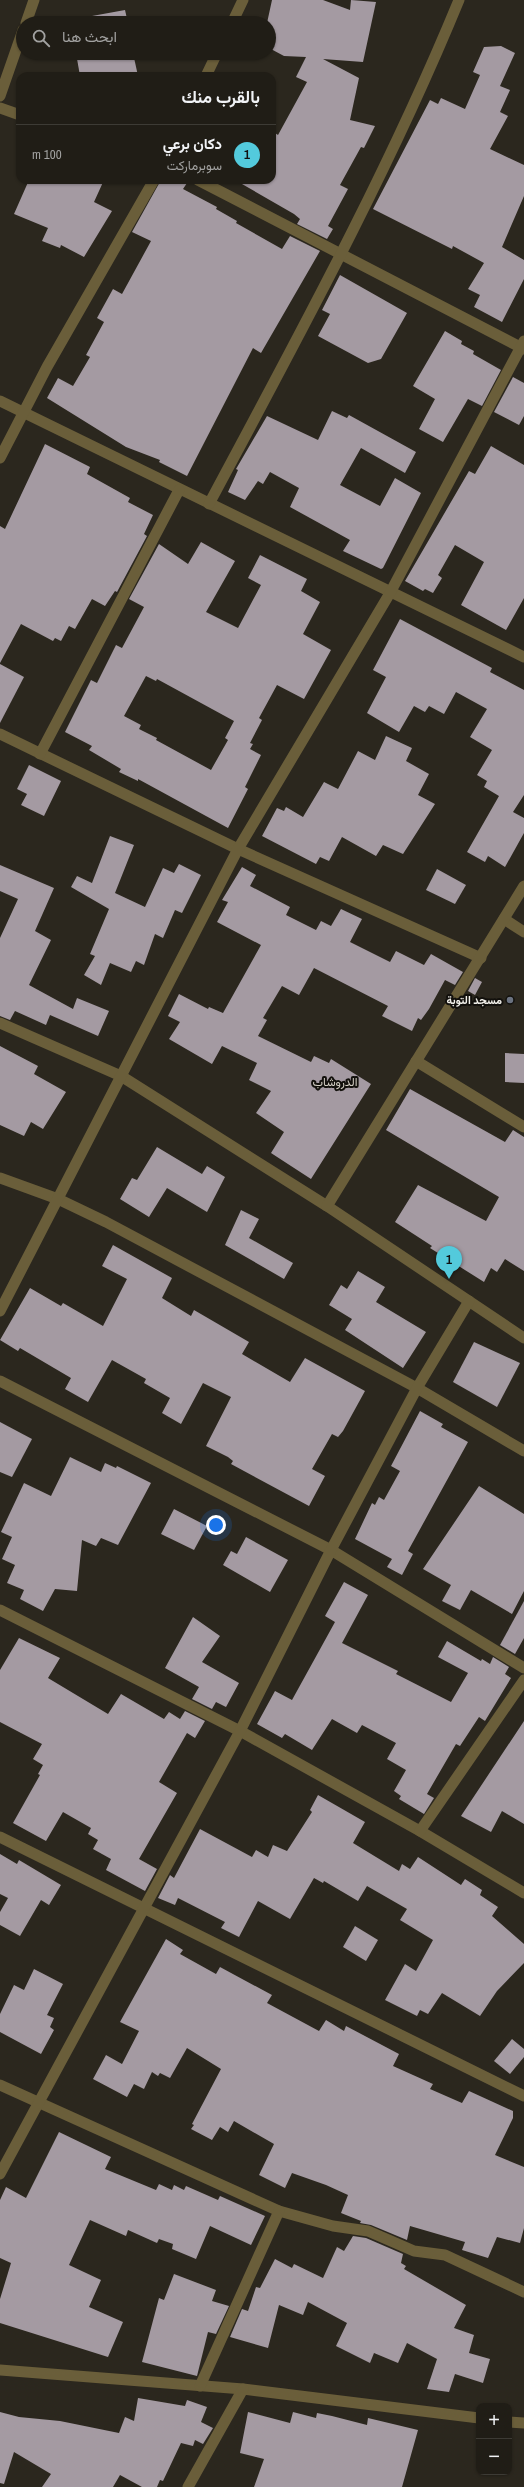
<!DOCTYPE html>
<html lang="ar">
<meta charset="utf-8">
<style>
:root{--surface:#201d16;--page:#2d2a23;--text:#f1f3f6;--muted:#a2a2a1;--line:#3d3b35;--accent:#53cadc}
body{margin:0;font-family:"Archivo Narrow",Vazirmatn,sans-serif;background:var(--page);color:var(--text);direction:rtl}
.controls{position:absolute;right:12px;bottom:12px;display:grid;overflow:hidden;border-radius:8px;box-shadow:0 1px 3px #0004}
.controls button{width:36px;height:36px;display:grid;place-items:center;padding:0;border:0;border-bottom:1px solid var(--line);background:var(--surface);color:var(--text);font:20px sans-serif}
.you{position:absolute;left:216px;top:1525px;width:14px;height:14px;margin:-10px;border:3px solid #fff;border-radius:50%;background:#1a73e8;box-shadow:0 0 0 6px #1a73e833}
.badge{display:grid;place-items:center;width:26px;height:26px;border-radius:50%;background:var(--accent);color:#111;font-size:13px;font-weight:700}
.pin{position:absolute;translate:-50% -33px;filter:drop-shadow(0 1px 2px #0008)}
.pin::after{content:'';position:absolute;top:21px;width:14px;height:12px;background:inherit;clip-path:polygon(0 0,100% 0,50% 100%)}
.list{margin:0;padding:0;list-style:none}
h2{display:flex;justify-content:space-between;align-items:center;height:52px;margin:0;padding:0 16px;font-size:17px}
h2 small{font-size:13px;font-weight:400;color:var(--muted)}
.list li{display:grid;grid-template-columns:26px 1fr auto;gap:12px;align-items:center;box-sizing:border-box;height:60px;padding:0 16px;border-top:1px solid var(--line)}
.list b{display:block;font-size:15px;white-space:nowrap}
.list p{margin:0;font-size:13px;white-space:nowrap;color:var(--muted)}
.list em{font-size:13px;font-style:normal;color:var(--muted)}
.icon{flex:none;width:22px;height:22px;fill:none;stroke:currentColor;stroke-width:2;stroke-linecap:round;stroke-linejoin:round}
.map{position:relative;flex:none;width:524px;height:2487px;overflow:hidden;direction:ltr}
.search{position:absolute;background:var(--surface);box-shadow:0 1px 3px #0004;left:16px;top:16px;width:260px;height:44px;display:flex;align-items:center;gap:10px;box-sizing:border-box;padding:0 14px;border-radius:22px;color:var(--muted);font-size:15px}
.panel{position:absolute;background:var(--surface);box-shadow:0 1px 3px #0004;left:16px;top:72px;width:260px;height:112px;border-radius:12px;direction:rtl}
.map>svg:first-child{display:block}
.building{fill:#a49aa2;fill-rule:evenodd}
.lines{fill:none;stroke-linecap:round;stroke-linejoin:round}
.minor{stroke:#6a5e3a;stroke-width:11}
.worship-dot{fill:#6b7280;stroke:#12100c;stroke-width:1.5}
.labels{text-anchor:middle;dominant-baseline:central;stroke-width:4;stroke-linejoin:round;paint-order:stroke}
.poi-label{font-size:11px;font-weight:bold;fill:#f3f1eb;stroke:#12100c;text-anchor:end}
.neighbourhood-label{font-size:12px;fill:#d3cec3;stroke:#12100c}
</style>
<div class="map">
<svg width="524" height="2487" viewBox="0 0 524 2487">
<rect width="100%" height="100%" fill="#2b271e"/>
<g class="building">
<polygon points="272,0 323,0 350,10 351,0 376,2 363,62 323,59 359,78 350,120 375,126 364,148 361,147 340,185 348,189 328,226 333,229 327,239 297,224 300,219 294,214 235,180 272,180 272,131 278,135 307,82 296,77 306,57 284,56 269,48 269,23 267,23"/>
<polygon points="125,10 128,23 70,23 70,20"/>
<polygon points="501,46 515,53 500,86 510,90 500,112 508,116 490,149 524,165 524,196 502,247 524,260 524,279 502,322 474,307 480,295 468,289 484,263 453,246 452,249 373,209 430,100 438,104 441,98 465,109 480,75 473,72 484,47"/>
<polygon points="76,53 133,53 138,76 80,76"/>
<polygon points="29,180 104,180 94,202 112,211 84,257 61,245 60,248 42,241 48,228 14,214"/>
<polygon points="161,180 189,180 183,189 217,207 216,209 237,221 236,223 282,249 290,236 320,251 261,353 253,348 187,476 159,462 160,460 126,447 47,398 58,378 73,386 90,357 86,355 104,322 97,318 113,289 122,294 151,241 132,232"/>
<polygon points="340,275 407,313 381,359 368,363 318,336 330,314 322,310"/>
<polygon points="445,331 462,341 461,344 474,351 473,354 501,370 482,406 468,399 443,442 419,429 435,399 413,386"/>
<polygon points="513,377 524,383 524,416 519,425 494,412"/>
<polygon points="332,411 347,418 349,415 416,452 405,473 361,448 340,485 380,506 395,478 421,493 383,568 381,569 343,551 350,540 290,507 299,488 270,472 263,484 258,481 245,500 228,492 238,470 236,469 267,416 318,440"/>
<polygon points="45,444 90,467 87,474 130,498 128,502 153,515 144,534 147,536 117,592 115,591 105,606 92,599 75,629 69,626 61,641 55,638 53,641 21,624 0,663 0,526 5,529"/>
<polygon points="491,446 524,465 524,598 506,630 461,605 484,562 455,545 438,575 442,578 433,593 425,589 423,591 405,581 469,471 475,474"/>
<path d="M201,542L235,561L206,612L238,628L261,585L248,578L260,555L307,579L301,591L320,602L303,634L331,650L304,699L277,685L259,718L262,720L250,743L253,744L250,749L261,755L245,787L248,789L228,828L138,779V781L119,772L121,769L89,750L92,746L65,732L91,680L97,683L116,645L122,648L144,607L129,599L159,544L188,564ZM146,676L156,681L157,679L234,721L225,738L228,740L211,770L156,740L157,738L139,729L141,725L124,716Z"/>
<polygon points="400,619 492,668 490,672 524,690 524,795 513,812 524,818 524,833 505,867 488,856 485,862 467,852 499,796 484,787 487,781 477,775 492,750 470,737 487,709 456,692 444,714 429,706 425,712 414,706 399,732 367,713 386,677 373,670"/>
<polygon points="0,664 24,677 0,723"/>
<polygon points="386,736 412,748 406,761 429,774 418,795 435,804 403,854 383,845 376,856 342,837 329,861 320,857 316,864 262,836 277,808 284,811 286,807 303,817 324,782 338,789 358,751 375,760"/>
<polygon points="29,765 61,781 44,816 21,805 27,794 17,789"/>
<polygon points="110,836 134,845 115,893 145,907 163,868 174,873 179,864 201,875 182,913 175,910 163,938 155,934 144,965 136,961 131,972 110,963 101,985 84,975 95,956 90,954 109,909 71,887 77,876 92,883"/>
<polygon points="0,865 54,888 35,931 51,940 29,985 73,1009 77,998 109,1011 98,1036 50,1015 46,1025 15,1011 10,1020 0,1016 0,938 18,899 0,891"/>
<polygon points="242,867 256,875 250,886 290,907 286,915 316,930 321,921 331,926 341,909 362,919 350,942 390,962 396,951 424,965 431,954 463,972 455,985 445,980 429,1009 421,1020 418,1018 412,1031 382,1016 388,1006 314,968 299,995 282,986 263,1018 267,1020 258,1036 311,1062 314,1056 329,1063 331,1059 371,1084 311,1179 271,1153 284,1132 256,1113 271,1091 249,1080 257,1063 222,1046 212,1064 169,1039 180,1022 168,1016 179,994 208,1009 209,1007 223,1013 261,945 217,922 228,902 222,900"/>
<polygon points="437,869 466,885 455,904 426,890"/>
<polygon points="475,978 482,982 475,995 468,991"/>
<polygon points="0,1046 38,1066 34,1074 66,1092 43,1129 31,1122 24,1136 0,1125"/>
<polygon points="505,1053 524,1054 524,1083 505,1082"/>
<polygon points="410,1089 505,1142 513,1130 524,1137 524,1271 505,1259 497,1272 491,1268 484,1282 430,1248 432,1246 395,1222 418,1185 486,1221 499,1197 386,1130"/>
<polygon points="157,1147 202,1174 207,1166 225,1177 207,1212 167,1188 149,1217 120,1199 132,1178 137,1180"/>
<polygon points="241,1210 259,1219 249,1238 293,1263 284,1279 225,1245"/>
<polygon points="113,1245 172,1278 162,1298 191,1316 194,1310 249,1342 242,1354 290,1382 305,1358 365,1391 343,1431 338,1437 332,1434 312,1469 325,1476 309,1506 231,1464 233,1461 228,1457 206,1446 231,1397 203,1383 181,1424 162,1413 170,1398 144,1383 146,1379 112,1360 88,1402 65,1389 71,1378 20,1348 18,1351 0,1340 30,1288 61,1306 63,1303 103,1326 127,1279 102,1266"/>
<polygon points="358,1271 385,1287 376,1302 426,1332 403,1368 345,1330 352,1319 329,1305 341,1285 347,1289"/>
<polygon points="474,1342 520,1363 497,1407 453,1382"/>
<polygon points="420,1411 443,1424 441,1427 468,1442 408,1551 413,1554 402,1575 387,1567 392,1559 355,1539 372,1503 375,1505 379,1497 384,1500 400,1471 391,1466"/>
<polygon points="0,1422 32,1439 12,1477 0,1472"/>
<polygon points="70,1457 101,1472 105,1463 116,1468 117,1466 151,1483 118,1545 101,1538 96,1546 82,1540 77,1591 55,1589 43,1611 20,1599 24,1590 7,1583 15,1565 2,1559 12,1537 1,1532 24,1483 51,1496"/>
<polygon points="479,1486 524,1514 524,1591 512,1614 471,1590 460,1610 442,1601 451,1585 423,1569"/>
<polygon points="174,1509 207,1526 194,1550 161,1534"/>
<polygon points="246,1537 288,1560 270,1592 223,1565 231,1551 237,1554"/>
<polygon points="344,1582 368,1595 342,1643 398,1671 396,1674 451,1702 468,1673 438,1657 447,1641 481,1661 482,1659 490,1664 493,1657 509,1667 505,1674 511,1678 485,1721 479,1717 460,1746 456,1744 427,1794 434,1798 424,1814 399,1799 401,1796 394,1791 406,1770 387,1759 396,1743 362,1725 357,1733 332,1719 312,1750 285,1734 282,1738 257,1724 275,1691 292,1700 335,1622 325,1616"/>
<polygon points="524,1601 524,1638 515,1654 500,1645"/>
<polygon points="193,1617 220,1636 202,1662 239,1683 226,1707 216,1702 212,1709 192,1699 199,1687 165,1668"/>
<polygon points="19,1638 60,1658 48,1678 108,1714 121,1694 164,1719 169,1712 180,1719 185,1711 205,1721 195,1738 187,1733 159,1782 177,1793 139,1859 157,1869 145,1891 106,1870 111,1859 93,1849 98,1840 88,1834 91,1828 63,1812 46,1841 13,1823 40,1775 38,1774 43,1765 33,1759 42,1744 0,1722 0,1670"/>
<polygon points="524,1721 524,1824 502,1811 491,1832 461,1816"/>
<polygon points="318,1795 365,1822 353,1843 399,1871 402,1864 410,1869 418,1857 461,1885 465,1879 482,1890 480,1895 498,1907 492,1916 524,1944 524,1963 497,1991 480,2016 442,1993 428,2014 420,2010 417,2016 385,2000 405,1964 416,1971 433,1940 400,1920 407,1909 367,1886 358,1901 324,1881 323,1883 314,1878 290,1919 258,1901 239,1937 221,1928 225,1922 178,1898 175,1905 158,1898 170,1875 174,1878 200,1829 252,1857 256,1850 268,1857 273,1845 287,1851 312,1812 310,1810"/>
<polygon points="0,1854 17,1864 19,1860 61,1885 49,1905 41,1900 20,1936 0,1925 0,1912 8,1898 0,1894"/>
<polygon points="355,1926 378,1940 366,1961 343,1947"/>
<polygon points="166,1939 183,1950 180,1954 216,1974 220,1967 272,1995 267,2003 319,2031 326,2020 344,2031 346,2026 399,2054 393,2066 433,2084 430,2089 462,2103 469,2091 513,2111 513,2118 495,2155 524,2167 524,2228 520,2243 497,2237 488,2258 462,2250 465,2242 410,2226 407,2240 371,2225 360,2223 361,2221 341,2213 348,2195 326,2185 292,2173 285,2188 259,2175 274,2144 234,2121 228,2132 220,2127 212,2140 191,2129 194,2125 192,2124 221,2069 187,2048 170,2078 160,2073 158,2076 152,2072 144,2089 134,2084 127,2097 93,2079 106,2055 122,2064 139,2031 120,2022"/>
<polygon points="34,1969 63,1984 47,2015 54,2018 50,2027 54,2030 41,2054 0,2032 0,2014 14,1985 24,1990"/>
<polygon points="512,2039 524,2049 524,2057 510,2074 494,2061"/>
<polygon points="59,2132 111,2157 105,2169 156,2190 159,2184 172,2190 174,2185 184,2190 186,2186 218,2200 220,2196 265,2216 251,2245 210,2226 196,2259 172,2249 173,2244 159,2239 157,2243 128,2230 126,2236 90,2220 69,2265 101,2280 89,2307 123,2322 108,2357 0,2323 0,2299 11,2263 0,2258 0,2200 6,2187 26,2198"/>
<polygon points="353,2236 366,2238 403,2254 401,2263 406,2266 404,2269 466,2305 454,2328 474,2335 469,2353 490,2359 483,2383 455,2374 449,2392 427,2389 437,2359 407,2343 398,2363 374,2353 370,2363 336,2346 347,2323 308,2302 303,2315 279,2305 268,2348 230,2337 242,2309 248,2311 256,2287 260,2288 275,2259 292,2268 294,2264 323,2278 337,2247 344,2251"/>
<polygon points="174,2274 216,2290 212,2301 229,2306 216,2334 208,2332 197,2376 142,2362 159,2298 164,2300"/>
<polygon points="138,2398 185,2406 187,2400 207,2407 201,2422 213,2428 203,2444 195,2440 193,2446 181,2443 163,2481 160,2480 157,2487 142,2487 120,2475 113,2487 42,2487 51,2474 14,2452 4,2484 0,2483 0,2412 19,2417 60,2421 119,2433 125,2417 134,2421"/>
<polygon points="248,2412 290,2423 293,2412 316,2418 317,2413 332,2416 367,2425 368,2418 418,2430 402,2487 254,2487 264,2459 240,2453"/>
</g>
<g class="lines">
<g class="minor">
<polyline points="26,23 34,0"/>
<polyline points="232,23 243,0"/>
<polyline points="206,76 217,53"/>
<polyline points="0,96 23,30"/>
<polyline points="0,108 20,115"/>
<polyline points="198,180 524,349"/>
<polyline points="0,401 524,657"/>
<polyline points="0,458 47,367 154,180"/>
<path d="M209,504C297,339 388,173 459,0"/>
<polyline points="0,734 238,849 481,958"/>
<polyline points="40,754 179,490"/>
<polyline points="504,919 524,932"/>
<polyline points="0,1023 121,1076 327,1206 524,1338"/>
<polyline points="416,1061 524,1127"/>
<polyline points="0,1178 58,1199 106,1222 417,1388 524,1451"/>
<polyline points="327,1206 524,886"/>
<polyline points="0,1311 238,849 390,593 524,341"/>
<polyline points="0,1381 331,1550 524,1668"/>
<polyline points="0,1610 240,1731 420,1831 524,1893"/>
<polyline points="420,1831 524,1680"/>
<polyline points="0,1837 524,2096"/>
<polyline points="0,2085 279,2211 333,2226 368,2231 414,2251 445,2255 524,2292"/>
<polyline points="0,2174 240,1731 331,1550 417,1388 469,1301"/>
<polyline points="0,2370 243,2389 479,2418"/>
<polyline points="200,2386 279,2211"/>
<polyline points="509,2422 524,2423"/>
<polyline points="188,2487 243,2389"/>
</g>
</g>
<circle class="worship-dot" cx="510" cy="1000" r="4"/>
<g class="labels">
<g class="poi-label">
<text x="502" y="1000">مسجد التوبة</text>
</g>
<g class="neighbourhood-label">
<text x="335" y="1082">الدروشاب</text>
</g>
</g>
</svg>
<div class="controls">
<button>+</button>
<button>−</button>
</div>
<div class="you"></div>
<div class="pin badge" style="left:449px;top:1279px">1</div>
<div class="search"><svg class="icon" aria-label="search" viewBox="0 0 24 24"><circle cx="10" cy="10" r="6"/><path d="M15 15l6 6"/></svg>ابحث هنا</div>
<section class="panel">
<h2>بالقرب منك<small></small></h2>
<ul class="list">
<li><span class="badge">1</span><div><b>دكان برعي</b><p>سوبرماركت</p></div><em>100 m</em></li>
</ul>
</section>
</div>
